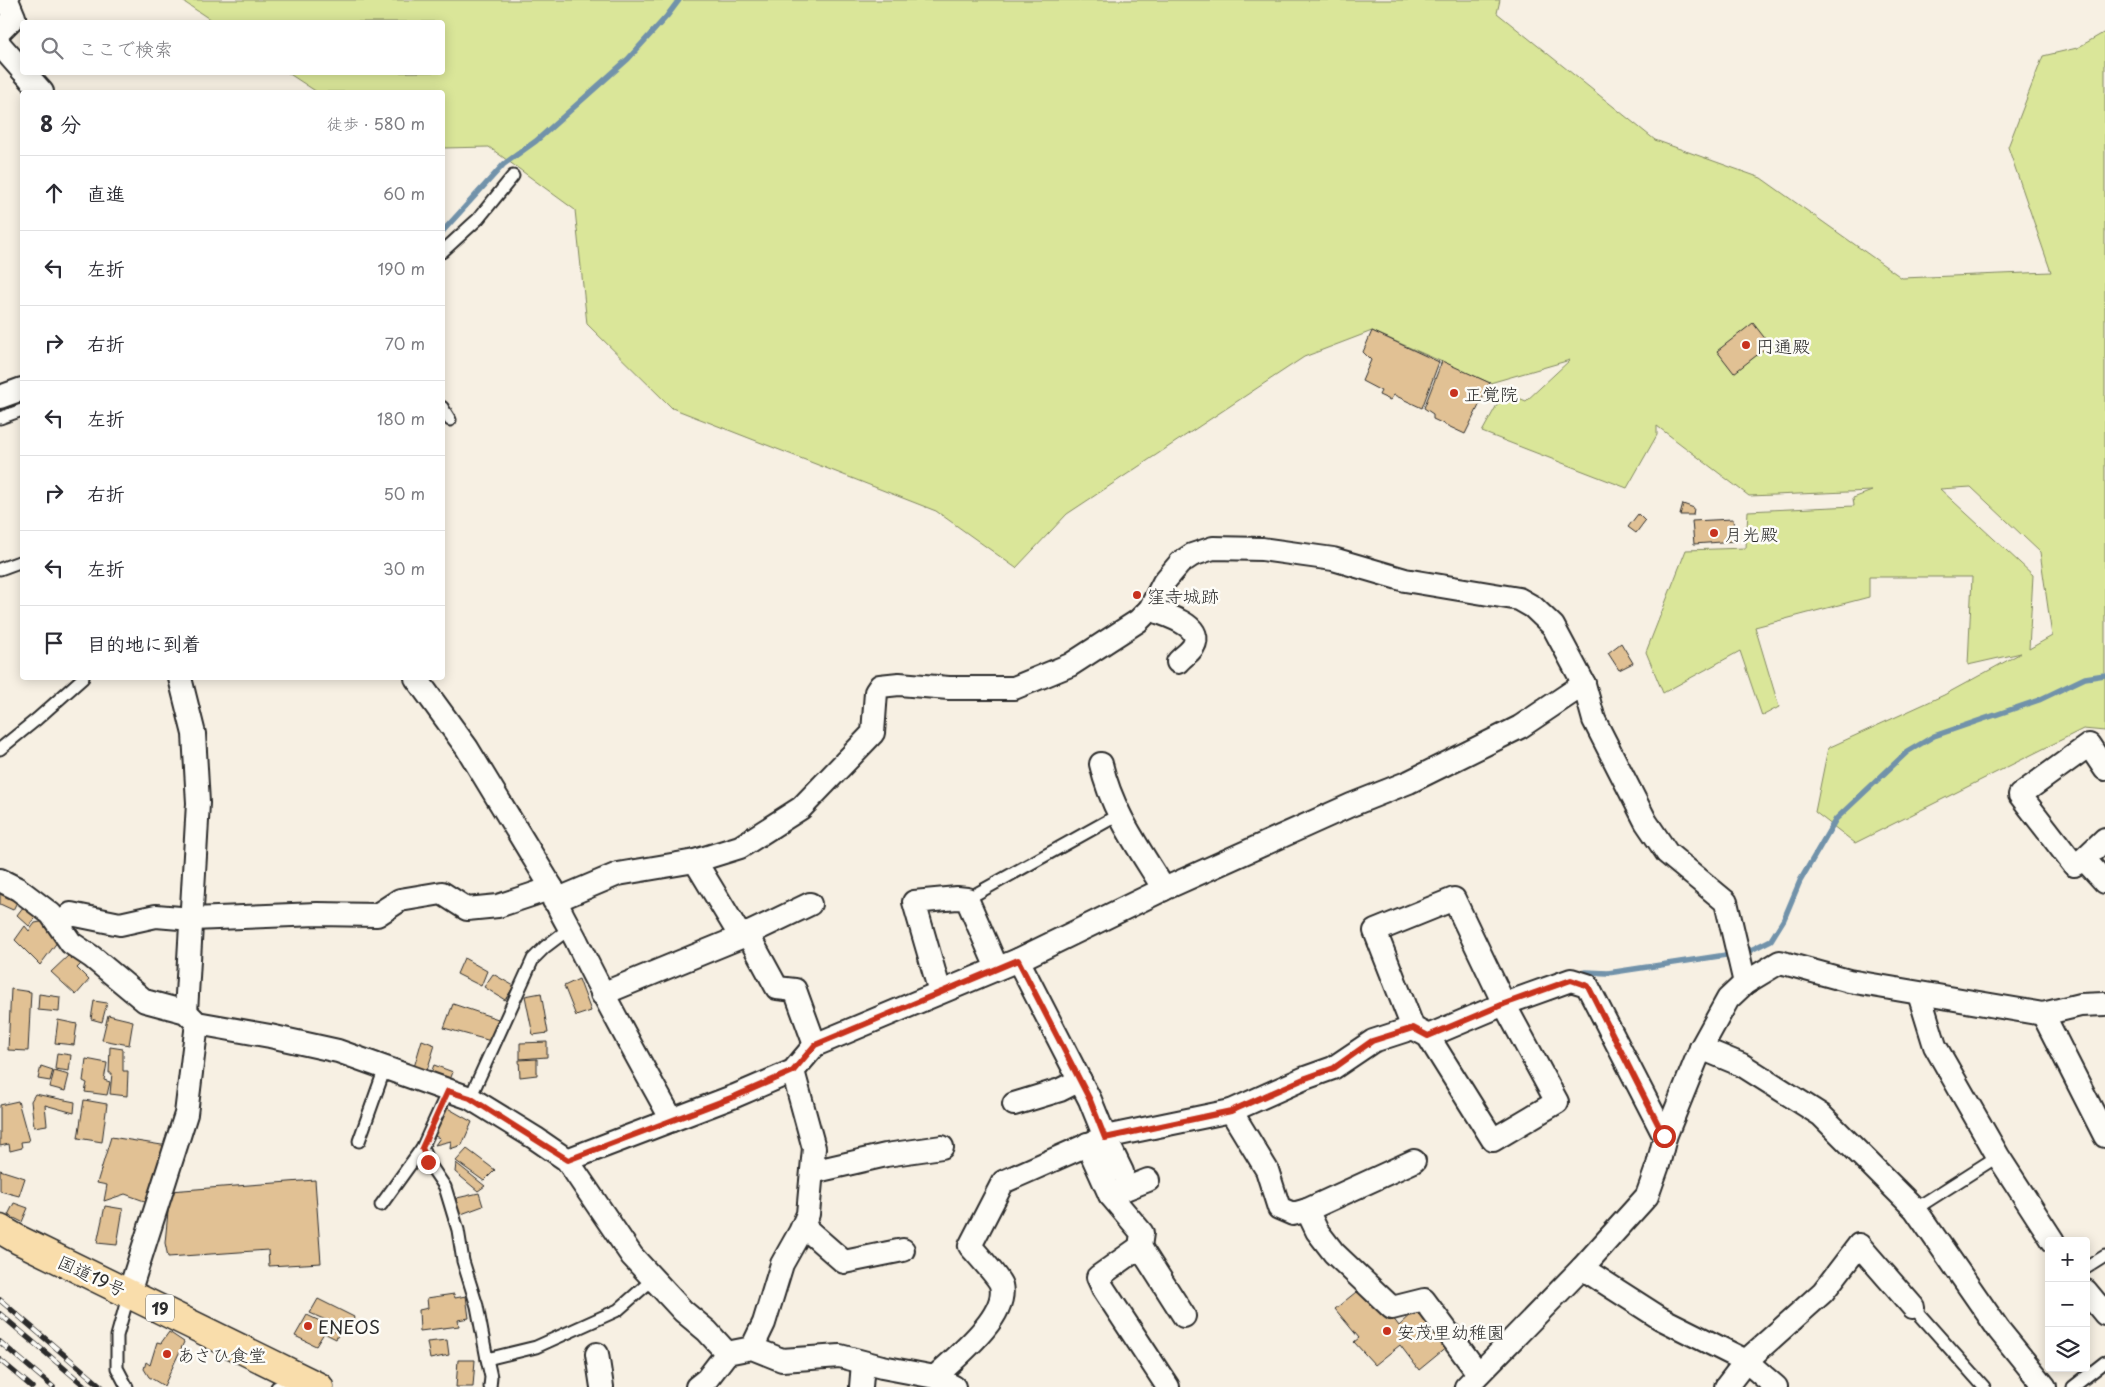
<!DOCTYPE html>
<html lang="ja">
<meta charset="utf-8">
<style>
:root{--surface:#fff;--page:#f7f7f7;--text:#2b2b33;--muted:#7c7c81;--line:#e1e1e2}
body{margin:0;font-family:"Playpen Sans","Klee One",sans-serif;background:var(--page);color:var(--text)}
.controls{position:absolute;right:15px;bottom:15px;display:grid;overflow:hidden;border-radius:5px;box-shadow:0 2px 12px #0003}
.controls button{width:45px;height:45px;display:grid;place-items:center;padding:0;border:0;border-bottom:1px solid var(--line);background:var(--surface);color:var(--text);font:25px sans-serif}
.stop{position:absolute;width:15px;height:15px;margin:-11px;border:4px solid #c8321e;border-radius:50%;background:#fff}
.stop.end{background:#c8321e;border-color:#fff;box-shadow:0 1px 5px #0008}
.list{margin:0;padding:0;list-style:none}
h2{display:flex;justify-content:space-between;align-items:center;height:65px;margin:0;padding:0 20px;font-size:21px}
h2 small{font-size:16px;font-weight:400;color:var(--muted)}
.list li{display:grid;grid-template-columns:32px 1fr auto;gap:15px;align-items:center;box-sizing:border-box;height:75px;padding:0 20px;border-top:1px solid var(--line)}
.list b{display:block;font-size:19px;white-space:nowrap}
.list em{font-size:16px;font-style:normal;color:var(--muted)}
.icon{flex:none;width:28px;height:28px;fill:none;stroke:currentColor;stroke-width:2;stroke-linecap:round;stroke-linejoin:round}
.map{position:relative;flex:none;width:2105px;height:1387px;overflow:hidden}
.search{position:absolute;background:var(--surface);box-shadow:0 2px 12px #0003;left:20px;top:20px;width:425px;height:55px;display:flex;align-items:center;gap:12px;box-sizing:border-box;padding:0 18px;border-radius:5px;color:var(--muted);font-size:19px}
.panel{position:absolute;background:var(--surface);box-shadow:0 2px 12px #0003;left:20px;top:90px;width:425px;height:590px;border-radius:5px}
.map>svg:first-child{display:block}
.green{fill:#dae699;stroke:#828862;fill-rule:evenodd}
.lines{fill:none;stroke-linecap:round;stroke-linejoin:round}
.stream{stroke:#7192aa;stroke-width:5.5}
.building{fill:#e1c194;stroke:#2b2b2b}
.service-casing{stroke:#2b2b2b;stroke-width:15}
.minor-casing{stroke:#2b2b2b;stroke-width:26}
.trunk-casing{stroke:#2b2b2b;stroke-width:31}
.service{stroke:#fdfcf7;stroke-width:11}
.minor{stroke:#fdfcf7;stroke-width:22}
.trunk{stroke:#f9ddab;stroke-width:28}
.rail-casing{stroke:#2b2b2b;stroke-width:5.5}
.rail{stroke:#fdfcf7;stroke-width:4;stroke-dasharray:11;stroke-linecap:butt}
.route{stroke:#c8321e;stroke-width:6}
.poi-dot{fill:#c8321e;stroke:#fdfcf7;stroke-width:2}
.labels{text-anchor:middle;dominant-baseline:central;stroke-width:5;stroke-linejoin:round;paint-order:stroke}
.shield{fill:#fdfcf7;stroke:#6a6a68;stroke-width:1}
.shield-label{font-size:16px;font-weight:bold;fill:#2b2b2b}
.poi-label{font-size:18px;fill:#2b2b2b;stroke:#fdfcf7;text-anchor:start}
.street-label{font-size:18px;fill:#2b2b2b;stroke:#fdfcf7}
</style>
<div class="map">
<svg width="2105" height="1387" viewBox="0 0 2105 1387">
<rect width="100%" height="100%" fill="#f7f0e3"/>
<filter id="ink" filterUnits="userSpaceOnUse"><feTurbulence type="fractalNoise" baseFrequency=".02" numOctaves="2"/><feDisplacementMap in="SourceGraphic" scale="10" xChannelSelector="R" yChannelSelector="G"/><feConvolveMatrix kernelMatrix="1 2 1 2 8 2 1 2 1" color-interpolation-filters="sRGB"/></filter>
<g filter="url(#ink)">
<path class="green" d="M181,0H1500L1497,13L1655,140L1761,178L1902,278L2051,272L2008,147L2043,56L2077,48L2105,32V731L2083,729L1855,843L1815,812L1828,748L1944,695L2021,653L1968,665L1972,577H1869V597L1755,627L1779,707L1762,716L1740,651L1663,693L1646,652L1686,550L1746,548L1748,511L1854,506L1853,498L1872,491L1749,496L1657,426V435L1627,488L1482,432L1504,392L1526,401L1570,360L1490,383L1372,331L1304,357L1067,514L1016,568L936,511L672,408L587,324L575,210L489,147L443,148L442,92H317L288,73L442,72V22H214ZM1971,487L2040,552L2052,636L2029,649L2033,575L1940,489Z"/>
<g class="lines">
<g class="stream">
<polyline points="442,232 504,164 536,141 628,59 667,16 679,0"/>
<polyline points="0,409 22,402"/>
<polyline points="1743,952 1751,950 1771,940 1784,919 1800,881 1836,819 1907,752 1934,736 2039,700 2085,678 2105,675"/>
<polyline points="1586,972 1608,973 1726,955"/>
</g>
</g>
<g class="building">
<polygon points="1753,323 1770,345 1734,373 1717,351"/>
<polygon points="1372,331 1439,362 1422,408 1394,395 1390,400 1379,395 1381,391 1362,381 1371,360 1363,352"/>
<polygon points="1442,361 1490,383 1465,434 1433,419 1433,414 1424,408"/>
<polygon points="1683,504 1694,508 1693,515 1680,515"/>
<polygon points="1638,514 1645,521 1636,533 1628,527"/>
<polygon points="1733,519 1735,541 1694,544 1692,521"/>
<polygon points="1621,643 1633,663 1619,670 1608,653"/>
<polygon points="0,888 19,898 13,910 0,904"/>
<polygon points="27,902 40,913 29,926 17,915"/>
<polygon points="46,921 58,941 40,965 15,940 25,926 29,931 35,923"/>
<polygon points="69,955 72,959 75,957 82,963 77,968 89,980 76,995 51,972"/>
<polygon points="464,958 487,971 481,986 457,974"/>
<polygon points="493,974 514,986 505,1000 484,987"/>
<polygon points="579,979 591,1011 576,1016 564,986"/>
<polygon points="11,989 31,992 28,1051 8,1050"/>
<polygon points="541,993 548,1033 533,1035 525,996"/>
<polygon points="39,994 60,997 59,1012 38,1010"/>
<polygon points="94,1001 107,1003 102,1022 91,1019"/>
<polygon points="453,1004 498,1019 491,1041 444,1028"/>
<polygon points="108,1015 133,1021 129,1045 102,1040"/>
<polygon points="58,1020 77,1024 74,1045 55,1043"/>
<polygon points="422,1040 435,1045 425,1077 412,1074"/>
<polygon points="547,1042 547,1057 520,1059 520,1043"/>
<polygon points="110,1047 123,1049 123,1071 128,1071 127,1096 110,1094 112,1073 109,1073"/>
<polygon points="57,1053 71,1055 69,1071 55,1069"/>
<polygon points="86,1059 107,1063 104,1080 110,1082 107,1095 85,1092 87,1083 83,1081"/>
<polygon points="537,1059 537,1075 520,1077 519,1060"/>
<polygon points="434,1065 453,1072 448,1085 429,1078"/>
<polygon points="41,1066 53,1070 50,1081 38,1079"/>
<polygon points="54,1071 69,1075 65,1091 50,1087"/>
<polygon points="35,1094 75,1102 74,1113 45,1105 47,1125 34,1127 31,1101"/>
<polygon points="84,1100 107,1104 102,1142 78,1138"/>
<polygon points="18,1101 29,1141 21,1142 22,1148 10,1151 9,1144 0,1146 0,1105"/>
<polygon points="444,1106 472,1122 462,1145 450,1149 451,1141 435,1145 440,1138 431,1135"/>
<polygon points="111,1137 168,1146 147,1202 125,1194 104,1201 107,1185 97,1183"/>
<polygon points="467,1149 495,1170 484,1181 456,1161"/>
<polygon points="456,1163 485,1186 478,1191 455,1172"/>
<polygon points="0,1170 25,1178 19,1196 0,1191"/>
<polygon points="315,1180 321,1263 269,1266 268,1250 168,1257 165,1243 170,1191"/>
<polygon points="479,1193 483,1206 456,1216 453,1203 457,1198"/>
<polygon points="14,1203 28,1208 22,1222 8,1215"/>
<polygon points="105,1206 123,1209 117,1245 97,1243"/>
<polygon points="1361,1288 1389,1321 1393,1318 1399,1326 1416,1310 1447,1347 1419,1370 1400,1345 1375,1365 1354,1342 1359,1338 1335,1309"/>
<polygon points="454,1294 455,1298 466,1296 469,1318 458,1320 459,1326 420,1331 419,1310 428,1308 427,1298"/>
<polygon points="318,1299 354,1317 346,1333 329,1325 330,1322 310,1313"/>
<polygon points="307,1315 326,1324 325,1327 339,1333 336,1339 324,1333 316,1346 295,1336"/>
<polygon points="169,1332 184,1342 164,1386 149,1377 144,1369 146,1362 150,1365 157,1342 161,1343"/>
<polygon points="447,1340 449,1355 430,1359 427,1342"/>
<polygon points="458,1360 475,1360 473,1387 456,1387"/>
</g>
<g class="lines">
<g class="service-casing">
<g id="service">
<polyline points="442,252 478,219 513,176"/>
<polyline points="442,407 450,420"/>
<polyline points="0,418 22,410"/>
<polyline points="0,569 22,561"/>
<polyline points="0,749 37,719 83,678"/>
<polyline points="967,899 1118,815"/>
<polyline points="448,1091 422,1148 428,1162 445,1187 458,1230 463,1261 477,1306 487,1359"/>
<polyline points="470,1098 533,959 545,947 570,928"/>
<polyline points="359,1141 385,1068"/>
<polyline points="381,1205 422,1148"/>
<polyline points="1915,1209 1998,1156"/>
<polyline points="2086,1268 2105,1256"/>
<polyline points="1913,1307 1984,1387"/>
<polyline points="127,1387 117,1368 117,1336 129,1293"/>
<polyline points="277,1387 297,1382"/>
<polyline points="490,1387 491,1377 487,1359 536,1347 618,1310 653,1279"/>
<polyline points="2073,1387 2105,1362"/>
</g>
</g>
<g class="minor-casing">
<g id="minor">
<polyline points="0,31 14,17 7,0"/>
<polyline points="0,45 22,70"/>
<polyline points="24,72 42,92"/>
<polyline points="0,397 22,389"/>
<path d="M1150,609C1164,615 1206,625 1193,647C1189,653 1182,657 1178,662"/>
<polyline points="180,678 194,734 198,803 186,1012"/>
<path d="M416,678L467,748L552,888C556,908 569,925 578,944C607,1004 640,1062 672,1120"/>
<path d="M1101,764C1112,812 1139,848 1164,889"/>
<polyline points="2105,769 2089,745 2020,795 2074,865 2084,859 2105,839"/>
<polyline points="2084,859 2105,882"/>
<polyline points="695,861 741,937"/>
<polyline points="0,880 18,889 51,914 71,943 92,957 145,1001 186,1012 197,1023 270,1036 338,1051 470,1098 535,1138 567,1160 632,1256 683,1311 707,1331 727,1353"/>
<polygon points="1454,899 1504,1004 1557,1102 1493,1140 1428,1036 1413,1028 1375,931"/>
<polyline points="554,901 618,874 695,861 740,847 801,808 873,733 876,692 880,686 899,684 949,688 1014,688 1070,665 1138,621 1150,609 1164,582 1180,563 1192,555 1213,548 1262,549 1333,559 1405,580 1519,599 1533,607 1553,626 1584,684 1594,720 1646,822 1667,853 1726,902 1745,983"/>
<polyline points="59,925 71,914 120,924 156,916 192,919 317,914 377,915 400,900 442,893 467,909 498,906 552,888"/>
<polyline points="747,933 777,988 795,990 815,1045"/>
<polyline points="1018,960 1090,1100 1105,1137 1122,1172"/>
<polyline points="940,992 914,902 957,898 967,899 997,968"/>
<polyline points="602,994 741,937 810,904"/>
<polyline points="1919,994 1935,1046 1998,1156 2053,1241"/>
<polyline points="2043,1014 2105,1136"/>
<polyline points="1428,1036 1504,1004 1571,980 1587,985 1665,1137"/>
<polyline points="1701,1048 1742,1065 1821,1115 1915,1209 1999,1330 2045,1387"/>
<polyline points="1014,1104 1060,1090 1080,1080"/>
<polyline points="1231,1111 1267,1170 1279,1208 1293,1214 1307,1210 1317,1231 1334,1253 1392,1308 1424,1300 1478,1373"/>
<polyline points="1087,1144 1110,1195 1142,1233 1140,1247 1098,1277 1103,1288 1168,1387"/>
<polyline points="567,1160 735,1096 793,1071 815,1045 1018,960 1164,889 1351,805 1409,782 1520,727 1584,684"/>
<polyline points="812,1172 886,1155 942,1147"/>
<polyline points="1110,1195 1148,1180"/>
<polyline points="1307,1210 1414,1161"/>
<polyline points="803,1226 844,1262 903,1250"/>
<polyline points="1140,1247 1184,1316"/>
<polyline points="1582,1268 1660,1318 1746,1361 1776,1387"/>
<polyline points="2086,1291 2105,1314"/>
<polyline points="129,1293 186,1114 197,1023"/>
<polyline points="752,1348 764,1323 782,1264 800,1232 808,1214 814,1148 793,1071"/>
<polyline points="597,1354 602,1387"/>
<path d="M935,1377C955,1358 1009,1316 1001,1285C999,1278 976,1253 970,1246L1003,1182L1105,1137L1231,1111L1305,1078L1333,1068L1373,1041L1413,1028"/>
<polyline points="697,1387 707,1379 727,1353 752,1348 782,1360 840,1356 882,1367 935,1377 954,1387"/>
<polyline points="861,1387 863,1363"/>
<polyline points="1466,1387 1582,1268 1647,1196 1658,1165 1665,1137 1701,1048 1728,999 1745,983 1780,962 1849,981 2043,1014 2080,1005 2105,1004"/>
<polyline points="1726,1387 1746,1361 1823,1292 1859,1245 1913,1307"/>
</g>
</g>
<g class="trunk-casing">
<polyline id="trunk" points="0,1229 19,1240 319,1387"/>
</g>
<use href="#service" class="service"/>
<use href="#minor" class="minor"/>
<use href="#trunk" class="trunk"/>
<g class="rail-casing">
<g id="rail">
<polyline points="0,1300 102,1387"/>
<polyline points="0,1314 86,1387"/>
<polyline points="0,1342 53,1387"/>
<polyline points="0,1360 32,1387"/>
</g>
</g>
<use href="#rail" class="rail"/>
</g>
</g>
<g class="lines" filter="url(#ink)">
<polyline class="route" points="428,1162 422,1148 448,1091 470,1098 568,1160 736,1096 793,1071 815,1045 1018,960 1090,1100 1105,1138 1231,1111 1306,1078 1334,1068 1372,1041 1413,1028 1428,1036 1504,1004 1571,980 1588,986 1664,1136"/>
</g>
<g class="poi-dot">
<circle cx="1746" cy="345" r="5"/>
<circle cx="1454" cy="393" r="5"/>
<circle cx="1714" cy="533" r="5"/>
<circle cx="1137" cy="595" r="5"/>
<circle cx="308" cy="1326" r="5"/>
<circle cx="1387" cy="1331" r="5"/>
<circle cx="167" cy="1354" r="5"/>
</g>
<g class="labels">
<rect class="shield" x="146" y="1294.5" width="28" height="27" rx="4"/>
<g class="shield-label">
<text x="160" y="1308">19</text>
</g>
<g class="poi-label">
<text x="1756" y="345">円通殿</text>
<text x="1464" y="393">正覚院</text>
<text x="1724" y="533">月光殿</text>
<text x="1147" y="595">窪寺城跡</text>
<text x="318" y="1326">ENEOS</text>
<text x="1397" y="1331">安茂里幼稚園</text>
<text x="177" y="1354">あさひ食堂</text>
</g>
<g class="street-label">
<text transform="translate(92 1275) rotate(25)">国道19号</text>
</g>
</g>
</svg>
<div class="controls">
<button>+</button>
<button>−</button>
<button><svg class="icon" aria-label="layers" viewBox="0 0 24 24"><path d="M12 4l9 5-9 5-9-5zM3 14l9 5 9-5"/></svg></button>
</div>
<div class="stop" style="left:1664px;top:1136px"></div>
<div class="stop end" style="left:428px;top:1162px"></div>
<div class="search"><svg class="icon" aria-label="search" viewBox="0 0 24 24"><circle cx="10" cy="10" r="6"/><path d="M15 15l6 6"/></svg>ここで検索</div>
<section class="panel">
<h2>8 分<small>徒歩 · 580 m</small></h2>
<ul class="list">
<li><svg class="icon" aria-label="ahead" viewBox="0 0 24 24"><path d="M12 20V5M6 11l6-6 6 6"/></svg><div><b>直進</b></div><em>60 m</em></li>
<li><svg class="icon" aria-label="left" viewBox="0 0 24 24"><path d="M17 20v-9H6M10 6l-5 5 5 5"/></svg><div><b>左折</b></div><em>190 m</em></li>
<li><svg class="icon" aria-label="right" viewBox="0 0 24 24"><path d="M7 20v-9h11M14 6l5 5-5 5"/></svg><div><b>右折</b></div><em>70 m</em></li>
<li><svg class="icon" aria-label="left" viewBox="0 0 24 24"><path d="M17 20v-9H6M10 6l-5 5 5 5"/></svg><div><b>左折</b></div><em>180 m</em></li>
<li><svg class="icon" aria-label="right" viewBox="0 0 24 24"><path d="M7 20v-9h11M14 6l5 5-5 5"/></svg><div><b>右折</b></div><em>50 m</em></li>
<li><svg class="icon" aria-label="left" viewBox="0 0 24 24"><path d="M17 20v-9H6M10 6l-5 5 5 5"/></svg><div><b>左折</b></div><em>30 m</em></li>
<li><svg class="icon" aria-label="arrive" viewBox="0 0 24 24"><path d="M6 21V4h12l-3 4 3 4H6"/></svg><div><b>目的地に到着</b></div></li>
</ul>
</section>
</div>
